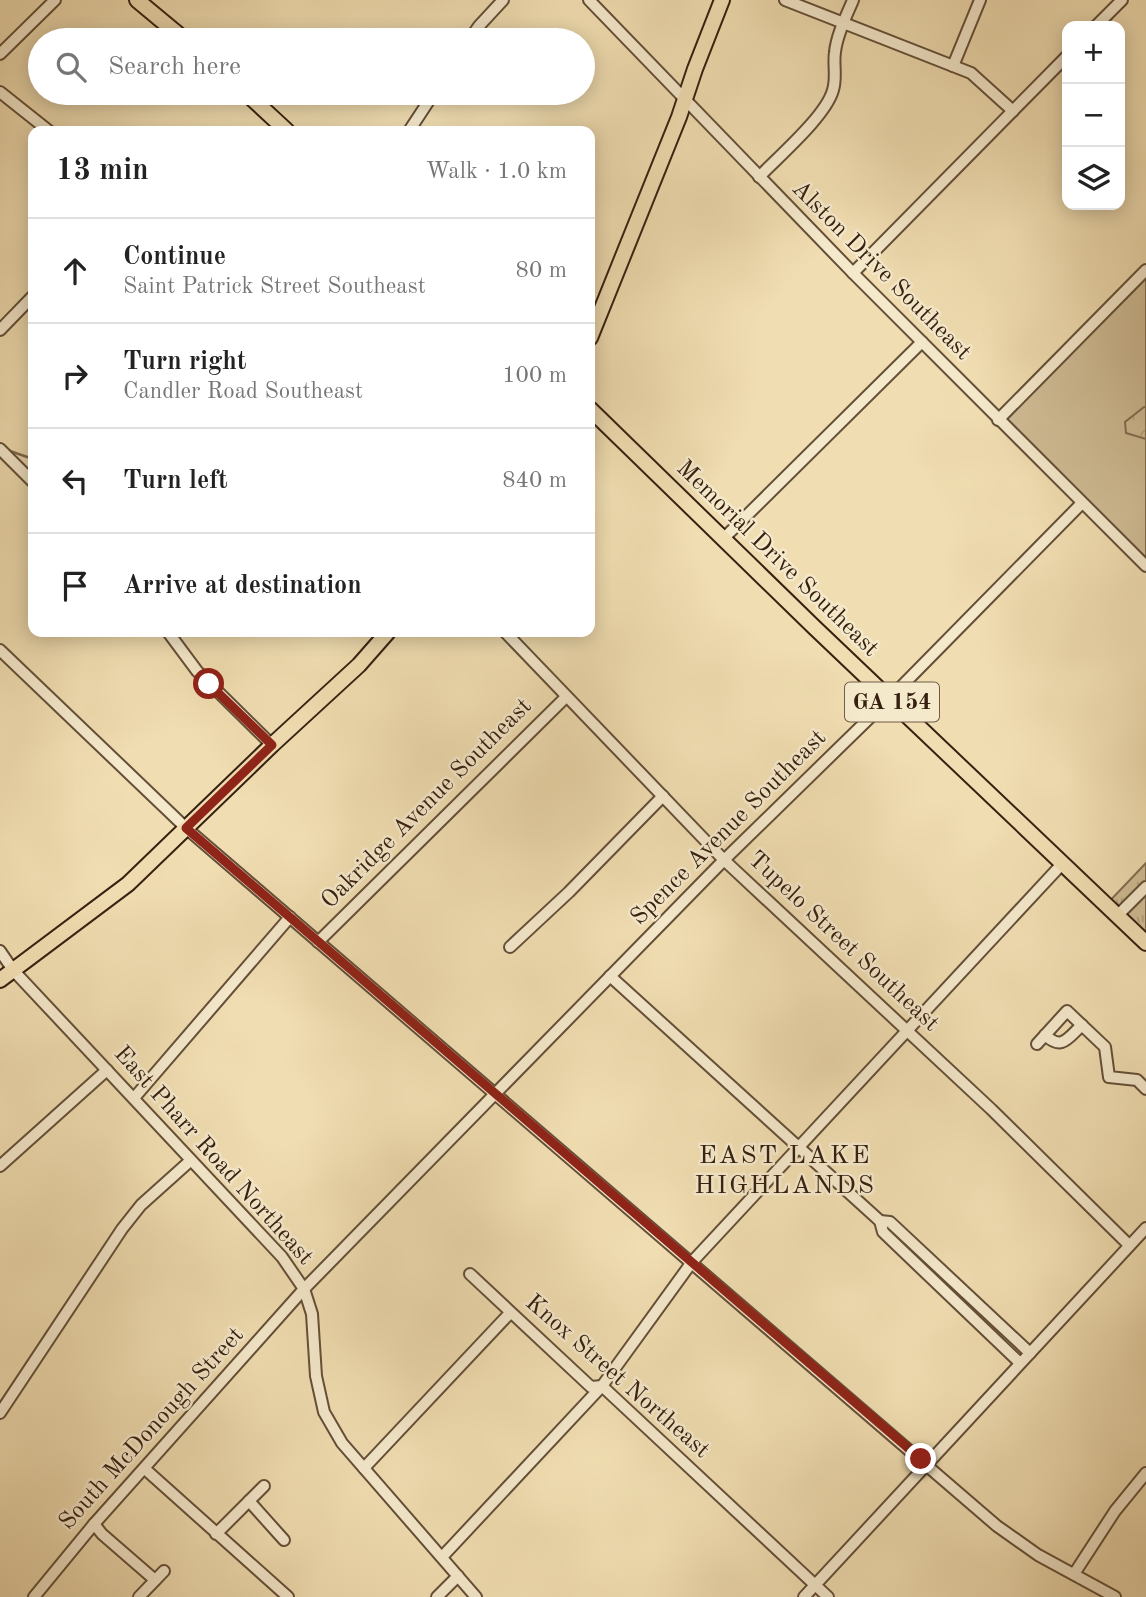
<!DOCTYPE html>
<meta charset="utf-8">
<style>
:root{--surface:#fff;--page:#f6f6f6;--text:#222;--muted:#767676;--line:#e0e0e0}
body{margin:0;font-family:"Old Standard TT",serif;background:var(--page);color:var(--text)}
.controls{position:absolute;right:21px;top:21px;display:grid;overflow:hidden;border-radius:14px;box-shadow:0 4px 18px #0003}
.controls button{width:63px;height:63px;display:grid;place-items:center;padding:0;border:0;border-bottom:2px solid var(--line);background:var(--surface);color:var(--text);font:35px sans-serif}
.stop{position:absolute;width:21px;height:21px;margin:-16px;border:5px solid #8f2418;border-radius:50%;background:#fff}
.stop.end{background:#8f2418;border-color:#fff;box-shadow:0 2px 7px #0008}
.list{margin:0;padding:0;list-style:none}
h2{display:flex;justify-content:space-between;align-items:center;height:91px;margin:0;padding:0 28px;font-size:30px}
h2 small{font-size:23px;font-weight:400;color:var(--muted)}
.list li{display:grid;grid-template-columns:46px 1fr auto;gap:21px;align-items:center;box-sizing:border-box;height:105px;padding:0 28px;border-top:2px solid var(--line)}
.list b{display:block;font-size:26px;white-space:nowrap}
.list p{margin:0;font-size:23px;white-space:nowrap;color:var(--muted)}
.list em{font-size:23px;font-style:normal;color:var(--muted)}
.icon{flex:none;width:38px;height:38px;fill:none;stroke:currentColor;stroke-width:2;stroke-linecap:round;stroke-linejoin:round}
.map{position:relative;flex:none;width:1146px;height:1597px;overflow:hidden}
.search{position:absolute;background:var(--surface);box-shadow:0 4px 18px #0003;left:28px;top:28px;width:567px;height:77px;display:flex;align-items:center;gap:18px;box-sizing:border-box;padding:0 24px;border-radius:38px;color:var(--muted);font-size:26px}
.panel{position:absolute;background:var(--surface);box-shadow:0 4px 18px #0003;left:28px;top:126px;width:567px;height:511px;border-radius:14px}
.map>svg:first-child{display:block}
.grass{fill:#d0bd96;stroke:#836e53;stroke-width:2}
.forest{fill:url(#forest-crowns);stroke:#836e53;stroke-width:2}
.park{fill:url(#park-tufts);stroke:#836e53;stroke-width:2}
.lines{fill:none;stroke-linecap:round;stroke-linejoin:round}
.stream{stroke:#806b50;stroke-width:2.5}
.minor-casing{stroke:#644f38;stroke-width:14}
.major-casing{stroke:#362010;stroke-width:18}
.minor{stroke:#f5e9cc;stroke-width:10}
.major{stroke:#f0ddb1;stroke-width:14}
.route{stroke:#8f2418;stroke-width:9}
.labels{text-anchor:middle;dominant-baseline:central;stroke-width:5;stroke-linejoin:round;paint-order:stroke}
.shield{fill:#f5e9cc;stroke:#6f5c48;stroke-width:2}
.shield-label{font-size:23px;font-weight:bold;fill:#362010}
.street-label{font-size:24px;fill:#362010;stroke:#f5e9cc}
.neighbourhood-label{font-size:26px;letter-spacing:2px;fill:#362010;stroke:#f5e9cc}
</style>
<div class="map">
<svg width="1146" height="1597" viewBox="0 0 1146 1597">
<defs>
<pattern id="forest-crowns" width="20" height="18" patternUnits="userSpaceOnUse" patternTransform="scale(1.75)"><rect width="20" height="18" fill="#d0bd96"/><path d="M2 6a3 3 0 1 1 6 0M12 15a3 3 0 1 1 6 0" fill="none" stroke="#b3a280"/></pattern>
<pattern id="park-tufts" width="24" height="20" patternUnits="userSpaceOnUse" patternTransform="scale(1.75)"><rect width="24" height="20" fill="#d0bd96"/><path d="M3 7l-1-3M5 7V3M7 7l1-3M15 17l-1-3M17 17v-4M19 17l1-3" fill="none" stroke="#b3a280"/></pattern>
</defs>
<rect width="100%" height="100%" fill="#f0ddb1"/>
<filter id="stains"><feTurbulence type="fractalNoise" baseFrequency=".00286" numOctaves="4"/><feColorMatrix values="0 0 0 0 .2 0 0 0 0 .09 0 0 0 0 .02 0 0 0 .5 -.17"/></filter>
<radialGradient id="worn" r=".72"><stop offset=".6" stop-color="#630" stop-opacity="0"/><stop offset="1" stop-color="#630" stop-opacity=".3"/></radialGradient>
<polygon class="grass" points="1146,269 1146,561 999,417"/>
<polygon class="forest" points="1144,407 1146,407 1146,439 1126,433 1125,422"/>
<polygon class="park" points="1146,863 1146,949 1103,908"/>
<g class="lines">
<polyline class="stream" points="7,450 33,459"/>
<g class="minor-casing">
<g id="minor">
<polyline points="589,0 853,273 1146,566"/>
<polyline points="785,0 971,73 1013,111"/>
<polyline points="1096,26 1122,0"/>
<polyline points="469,40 479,26 503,0"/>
<polyline points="0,54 55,0"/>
<polyline points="953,66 980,0"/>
<polyline points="0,92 49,131"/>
<polyline points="409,131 434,93"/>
<path d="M759,177C779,156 826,116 833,90C837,77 833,64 835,52C837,34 846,17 853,0"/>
<polyline points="853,273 1067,56"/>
<polyline points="0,330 33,296"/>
<polyline points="998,420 1146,270"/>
<polyline points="0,449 33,482"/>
<polyline points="723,539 922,342"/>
<polyline points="168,632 197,671 272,745"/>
<polyline points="505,632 724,860 991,1109 1129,1245"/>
<polyline points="0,650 186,828 997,1526 1038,1555 1115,1597"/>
<polyline points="1117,916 1146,887"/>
<polyline points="318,942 566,697"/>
<polyline points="510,947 569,892 663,796"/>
<polyline points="0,951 13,970 282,1257 304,1289 312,1314 316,1376 324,1412 342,1443 476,1597"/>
<polyline points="610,976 880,1221 883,1232 1020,1363"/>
<path d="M1045,1035C1062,1051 1068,1038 1082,1025"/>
<polyline points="1037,1044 1067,1011 1105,1047 1109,1077 1137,1080 1146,1089"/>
<polyline points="134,1098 290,917"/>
<polyline points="0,1166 107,1070"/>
<polyline points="880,1221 890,1222 1030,1353"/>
<polyline points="470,1274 591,1387 602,1386 828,1597"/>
<polyline points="0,1413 122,1229 141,1205 190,1161"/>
<polyline points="364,1468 510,1313"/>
<polyline points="145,1469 288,1597"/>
<polyline points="249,1501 284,1540"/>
<polyline points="94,1524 102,1534 155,1580"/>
<polyline points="216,1534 264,1486"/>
<polyline points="442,1557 602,1386 692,1262 1062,864"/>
<polyline points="1074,1574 1115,1511 1146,1473"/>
<polyline points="34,1597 94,1524 304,1289 724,860 889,699 1082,503"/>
<polyline points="139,1597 164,1571"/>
<polyline points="437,1597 458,1576"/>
<polyline points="804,1597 1146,1228"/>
</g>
</g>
<g class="major-casing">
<g id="major">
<polyline points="137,0 185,40"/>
<polyline points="246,93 287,131"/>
<polyline points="590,338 679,117 695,69 722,0"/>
<polyline points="590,409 815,628 1146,943"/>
<polyline points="0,980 128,884 272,745 359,665 388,632"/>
</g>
</g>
<use href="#minor" class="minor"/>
<use href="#major" class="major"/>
</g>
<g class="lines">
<polyline class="route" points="209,684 272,745 186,828 921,1459"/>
</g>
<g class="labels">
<rect class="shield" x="845" y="682.5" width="94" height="39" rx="5"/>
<g class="shield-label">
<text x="892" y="702">GA 154</text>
</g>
<g class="street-label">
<text transform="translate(881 271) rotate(45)">Alston Drive Southeast</text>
<text transform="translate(777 559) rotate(44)">Memorial Drive Southeast</text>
<text transform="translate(427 804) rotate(-45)">Oakridge Avenue Southeast</text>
<text transform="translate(729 828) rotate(-45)">Spence Avenue Southeast</text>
<text transform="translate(843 942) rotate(43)">Tupelo Street Southeast</text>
<text transform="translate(213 1156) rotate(48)">East Pharr Road Northeast</text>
<text transform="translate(617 1377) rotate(41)">Knox Street Northeast</text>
<text transform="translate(152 1429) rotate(-48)">South McDonough Street</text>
</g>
<g class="neighbourhood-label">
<text x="785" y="1156">EAST LAKE<tspan x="785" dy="30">HIGHLANDS</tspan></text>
</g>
</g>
<rect width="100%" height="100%" filter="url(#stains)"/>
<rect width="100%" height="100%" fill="url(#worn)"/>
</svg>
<div class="controls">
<button>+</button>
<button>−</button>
<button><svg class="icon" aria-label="layers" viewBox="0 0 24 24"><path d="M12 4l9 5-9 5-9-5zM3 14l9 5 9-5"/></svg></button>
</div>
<div class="stop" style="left:209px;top:684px"></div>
<div class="stop end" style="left:921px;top:1459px"></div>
<div class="search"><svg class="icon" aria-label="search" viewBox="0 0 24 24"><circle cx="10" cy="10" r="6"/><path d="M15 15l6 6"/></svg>Search here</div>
<section class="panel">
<h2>13 min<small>Walk · 1.0 km</small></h2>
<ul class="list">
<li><svg class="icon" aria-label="ahead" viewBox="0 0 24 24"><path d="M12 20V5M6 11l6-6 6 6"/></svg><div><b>Continue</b><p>Saint Patrick Street Southeast</p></div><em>80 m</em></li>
<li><svg class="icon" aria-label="right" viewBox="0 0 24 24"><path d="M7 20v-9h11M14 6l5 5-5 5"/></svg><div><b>Turn right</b><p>Candler Road Southeast</p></div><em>100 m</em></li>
<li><svg class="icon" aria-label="left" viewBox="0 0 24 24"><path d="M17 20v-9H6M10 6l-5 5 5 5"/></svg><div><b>Turn left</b></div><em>840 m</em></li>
<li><svg class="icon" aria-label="arrive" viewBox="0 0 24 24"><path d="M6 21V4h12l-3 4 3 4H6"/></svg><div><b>Arrive at destination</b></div></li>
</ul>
</section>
</div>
